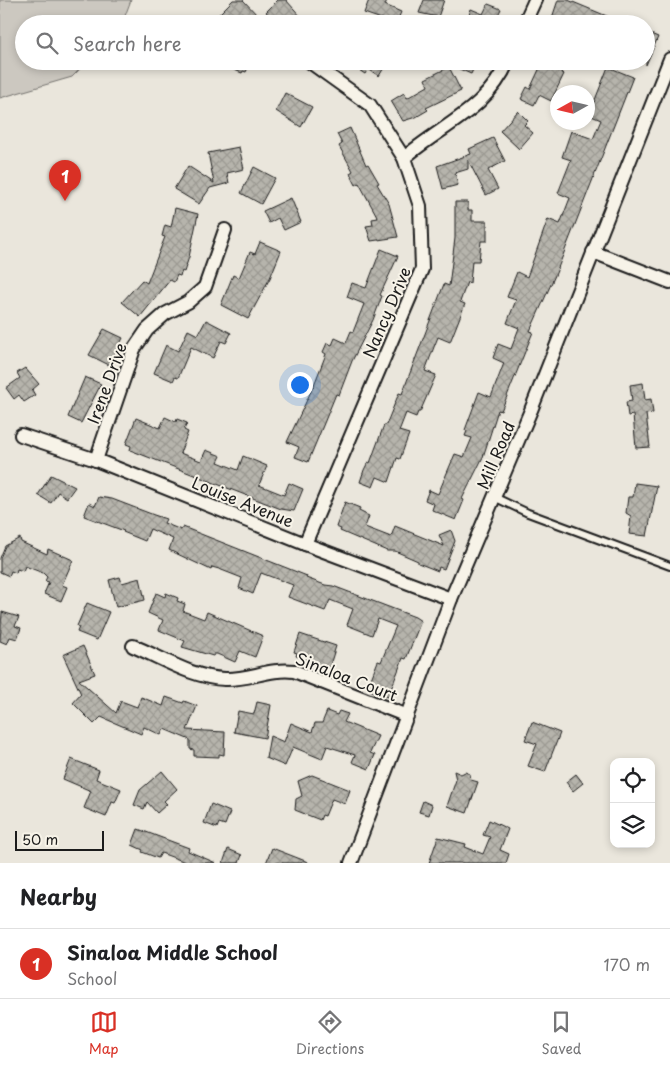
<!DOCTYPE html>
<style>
:root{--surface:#fff;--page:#f6f6f6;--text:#202124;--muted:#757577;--line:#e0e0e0;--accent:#d93025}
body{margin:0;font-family:"Playpen Sans",sans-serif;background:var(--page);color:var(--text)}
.controls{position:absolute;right:15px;bottom:15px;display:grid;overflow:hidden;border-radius:10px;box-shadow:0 2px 8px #0003}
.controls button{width:45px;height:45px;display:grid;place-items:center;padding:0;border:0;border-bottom:1px solid var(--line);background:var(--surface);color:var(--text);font:25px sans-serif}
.compass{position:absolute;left:550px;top:85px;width:45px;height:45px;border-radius:50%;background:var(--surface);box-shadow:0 2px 8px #0003;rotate:262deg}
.scale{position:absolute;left:15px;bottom:12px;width:89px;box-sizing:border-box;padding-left:5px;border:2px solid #1c1c1c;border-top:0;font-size:14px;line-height:18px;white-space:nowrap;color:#1c1c1c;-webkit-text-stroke:4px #f7f3e8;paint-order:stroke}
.you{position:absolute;left:299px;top:384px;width:18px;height:18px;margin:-12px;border:4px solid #fff;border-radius:50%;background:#1a73e8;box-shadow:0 0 0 8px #1a73e833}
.badge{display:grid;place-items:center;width:32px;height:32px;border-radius:50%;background:var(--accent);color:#fff;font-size:16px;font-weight:700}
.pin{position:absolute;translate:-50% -41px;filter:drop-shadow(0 1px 2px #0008)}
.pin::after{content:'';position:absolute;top:26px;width:18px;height:15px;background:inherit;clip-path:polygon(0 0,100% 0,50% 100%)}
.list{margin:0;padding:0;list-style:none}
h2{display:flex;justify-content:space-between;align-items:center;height:65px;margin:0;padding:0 20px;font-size:21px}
h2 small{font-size:16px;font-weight:400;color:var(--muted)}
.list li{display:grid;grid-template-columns:32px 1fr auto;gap:15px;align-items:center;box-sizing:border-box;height:70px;padding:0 20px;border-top:1px solid var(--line)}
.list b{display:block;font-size:19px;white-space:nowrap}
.list p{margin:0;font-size:16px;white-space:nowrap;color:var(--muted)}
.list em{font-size:16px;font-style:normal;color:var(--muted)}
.icon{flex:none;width:28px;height:28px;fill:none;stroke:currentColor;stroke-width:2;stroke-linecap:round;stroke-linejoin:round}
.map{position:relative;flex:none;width:670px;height:863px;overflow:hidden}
.search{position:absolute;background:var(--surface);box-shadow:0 2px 8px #0003;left:15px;right:15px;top:15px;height:55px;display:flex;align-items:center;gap:12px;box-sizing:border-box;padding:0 18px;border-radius:28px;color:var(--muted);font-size:19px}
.sheet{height:135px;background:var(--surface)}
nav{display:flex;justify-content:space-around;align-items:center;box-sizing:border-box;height:70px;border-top:1px solid var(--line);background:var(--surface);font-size:14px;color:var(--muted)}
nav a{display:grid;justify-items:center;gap:2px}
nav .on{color:var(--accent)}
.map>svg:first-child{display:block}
.garden{fill:#ccc8c0;stroke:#74726e}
.building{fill:url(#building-cross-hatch);stroke:#1c1c1c}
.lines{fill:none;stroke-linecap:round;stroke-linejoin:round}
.lane-casing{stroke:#1c1c1c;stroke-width:10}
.street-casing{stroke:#1c1c1c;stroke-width:16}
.lane{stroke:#f7f3e8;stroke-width:6}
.street{stroke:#f7f3e8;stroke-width:12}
.labels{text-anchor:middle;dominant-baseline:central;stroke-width:4;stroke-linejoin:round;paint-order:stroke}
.street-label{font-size:16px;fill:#1c1c1c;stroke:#f7f3e8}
</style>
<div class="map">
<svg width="670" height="863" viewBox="0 0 670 863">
<defs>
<pattern id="building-cross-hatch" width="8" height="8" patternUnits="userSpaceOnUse" patternTransform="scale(1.25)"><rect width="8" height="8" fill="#b6b4ac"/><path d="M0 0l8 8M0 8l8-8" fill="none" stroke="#9c9a93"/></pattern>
</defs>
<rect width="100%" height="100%" fill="#eae6dc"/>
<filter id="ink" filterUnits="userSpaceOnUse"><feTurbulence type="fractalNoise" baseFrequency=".02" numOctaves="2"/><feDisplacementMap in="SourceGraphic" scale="10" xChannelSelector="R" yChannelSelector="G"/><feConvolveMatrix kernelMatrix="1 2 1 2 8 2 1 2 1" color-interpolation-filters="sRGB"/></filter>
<g filter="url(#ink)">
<polygon class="garden" points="0,0 131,0 122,24 24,24 24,61 88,61 72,77 0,98"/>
<g class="building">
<polygon points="233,0 243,0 259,17 251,24 246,24 241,18 235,24 229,24 219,14"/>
<polygon points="278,0 286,0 302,18 296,24 277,24 266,12"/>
<polygon points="369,0 387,0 385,5 401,12 396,24 364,13"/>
<polygon points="424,0 444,0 438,17 419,13"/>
<polygon points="558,0 568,0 626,24 550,24"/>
<polygon points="488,4 501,9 496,19 506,24 466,24 471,9 483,14"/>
<polygon points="646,32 658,37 646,65"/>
<polygon points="212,61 251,61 246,72 243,71 242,73"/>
<polygon points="345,61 388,61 379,76 368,69 365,74"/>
<polygon points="441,61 477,61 471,74"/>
<polygon points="543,61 566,61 561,73 564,74 551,101 539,95 534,105 521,99 527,87 530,89"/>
<polygon points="449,67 461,91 426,108 428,110 416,117 403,121 391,101 404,93 407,98 428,86 425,79"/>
<polygon points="608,67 633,77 556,273 530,331 533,332 501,411 498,410 483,457 462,499 464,500 456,520 432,510 434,504 425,500 429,490 438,494 455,454 464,457 472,438 465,436 467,431 465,430 479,392 491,397 504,363 493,358 498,344 511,349 519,328 507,323 516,300 507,297 517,272 527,277 548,219 560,224 570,198 558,193 571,160 562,157 571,131 593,139 601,120 589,115"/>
<polygon points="285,93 312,107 301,127 276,111"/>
<polygon points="518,111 528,121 524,125 533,133 519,149 500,131"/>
<polygon points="350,128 366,165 368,164 379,183 377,184 389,204 398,237 371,241 366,226 373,225 372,219 378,218 359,183 356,185 350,173 353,171 339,146 342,144 337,134"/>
<polygon points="493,138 505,161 488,170 498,189 486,195 468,160 468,169 455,173 458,185 443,189 437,166 471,154 469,149"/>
<polygon points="239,147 244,169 227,173 229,183 210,188 199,204 174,189 188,166 214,183 208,153"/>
<polygon points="254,167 275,178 261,204 241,193"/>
<polygon points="291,198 301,222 284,230 278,218 269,223 263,211"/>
<polygon points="455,202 468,202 468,210 472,210 472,221 487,221 487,241 481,241 479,261 472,261 470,283 467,282 460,302 465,304 450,342 438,337 434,347 425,371 436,375 420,412 418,412 416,417 406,413 399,431 409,434 400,459 397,458 389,482 377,477 373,487 360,482 364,470 368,462 370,463 384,425 386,425 399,393 402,394 444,284 449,286 455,238"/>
<polygon points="175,208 198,214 189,257 184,272 182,271 180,276 177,275 174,282 170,280 140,317 122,302 142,280 147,283 165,237 162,236 165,225 171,227"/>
<polygon points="260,242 281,251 270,278 248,319 221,305 233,275 239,278 250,252 255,254"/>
<polygon points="381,249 398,256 380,295 382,296 373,320 352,361 339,395 336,394 308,462 295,457 299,447 287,442 314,385 326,354 323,352 327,343 332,345 335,338 346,343 351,331 353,332 364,304 347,297 352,283 366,288"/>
<polygon points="206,320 231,333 226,343 221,341 213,358 191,347 178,378 175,377 173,381 154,373 166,345 178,351 188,330 198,335"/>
<polygon points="104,329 123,338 109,365 89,355"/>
<polygon points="25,368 39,384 32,390 35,395 24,402 19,395 14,399 6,388 20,378 17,373"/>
<polygon points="85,377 101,384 81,423 68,417"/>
<polygon points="643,383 645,400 651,399 653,413 646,414 650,447 636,448 633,415 628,416 626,402 632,401 630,385"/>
<polygon points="165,417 176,422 177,419 187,423 184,430 188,432 180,453 201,461 206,450 221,456 218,462 238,470 243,456 267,466 259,485 284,495 289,483 303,489 294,511 281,509 130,450 131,446 126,444 136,418 160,428"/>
<polygon points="51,475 75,487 67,498 58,492 51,503 38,495"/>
<polygon points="635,483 657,486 647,536 629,534 631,516 626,513 628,497 633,497"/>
<polygon points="99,497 112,499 154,515 166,519 164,523 181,530 183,527 307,576 306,578 325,585 333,586 415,617 421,621 406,659 403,658 388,697 367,689 378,661 381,662 396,626 378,619 372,635 347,625 353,609 330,600 325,611 288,597 293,585 261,573 253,594 239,588 242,578 219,569 212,567 211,570 169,550 173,539 150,529 145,541 123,532 124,531 84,516 89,503 95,506"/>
<polygon points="345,502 360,508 359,511 369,516 365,527 391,537 395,526 444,546 439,535 451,530 455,541 444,569 439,567 438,571 418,563 418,561 395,551 387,551 340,531 341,529 336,527"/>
<polygon points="20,538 21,542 47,554 48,549 73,560 62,585 67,587 61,601 44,594 49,582 45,581 47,577 43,573 25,566 23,571 17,569 16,573 11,571 9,576 0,572 0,558 5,546"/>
<polygon points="120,577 122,583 140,578 145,600 116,607 109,580"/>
<polygon points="156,593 165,597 166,593 178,598 177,601 185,604 183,611 204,619 207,612 263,636 255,657 240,651 235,662 217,654 214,654 213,656 182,647 185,641 159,630 163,620 148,613"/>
<polygon points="87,603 109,612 97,640 77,632 79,627 77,626"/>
<polygon points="2,612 19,617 15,626 21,628 17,639 10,637 7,644 0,641"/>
<polygon points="300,634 336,646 329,668 296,656 297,653 294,652"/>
<polygon points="83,646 95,674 79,680 116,713 121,701 137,707 141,697 163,706 166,697 183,703 184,701 197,706 187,730 225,732 224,755 219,754 219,757 194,756 194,750 190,749 190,740 164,729 161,735 144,727 141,734 101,717 94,724 73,703 81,694 63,655"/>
<polygon points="257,702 271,705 265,738 234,732 238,711 254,714"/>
<polygon points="327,711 337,715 339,711 348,714 344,722 378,736 370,753 375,755 369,769 352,762 355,755 327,746 322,759 293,747 285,766 266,758 270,736 284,742 291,723 312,732 315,723 322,723"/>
<polygon points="532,722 560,733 545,772 528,766 537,744 525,740"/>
<polygon points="71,759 99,770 96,779 121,789 115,803 112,802 106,817 84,808 91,791 63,779"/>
<polygon points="162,771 177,789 164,801 167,804 157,813 147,802 144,809 134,805 140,790"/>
<polygon points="454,771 461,774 465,772 470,774 471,780 478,782 467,813 447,806 456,780"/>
<polygon points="576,774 583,783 573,791 566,782"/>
<polygon points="312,775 350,790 345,804 332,799 325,816 322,815 320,820 295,810 296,799 302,796 298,781"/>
<polygon points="423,801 432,805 429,815 419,812"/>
<polygon points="211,804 230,812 225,825 219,823 217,828 204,823"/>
<polygon points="489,820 508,829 500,850 509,854 506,863 429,863 438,837 466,844 465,847 483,854 490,837 483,835"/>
<polygon points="138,829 189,848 188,851 216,863 188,863 161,853 158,858 142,852 143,850 132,845"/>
<polygon points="272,848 308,862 308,863 266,863"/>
<polygon points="228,849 242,855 239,863 223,863"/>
</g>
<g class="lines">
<g class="lane-casing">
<polyline id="lane" points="494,497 528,513 670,566"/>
</g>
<g class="street-casing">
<g id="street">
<polyline points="524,24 535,0"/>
<path d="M404,158C442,125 487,110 508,61"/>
<polyline points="593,252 670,282"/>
<polyline points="21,435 96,460 305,544 451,599"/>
<polyline points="96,460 134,349 147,330 165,314 188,302 205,287 225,230"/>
<polyline points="305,544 422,269 420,206 404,158 370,105 310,62"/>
<path d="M133,646C162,658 193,678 225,679C249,680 269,668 294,671L407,716"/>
<polyline points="351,863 451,599 531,410 670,59"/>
</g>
</g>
<use href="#lane" class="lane"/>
<use href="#street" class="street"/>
</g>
</g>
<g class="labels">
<g class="street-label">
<text transform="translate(386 312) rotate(-67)">Nancy Drive</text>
<text transform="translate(106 383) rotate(-70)">Irene Drive</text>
<text transform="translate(495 455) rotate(-67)">Mill Road</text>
<text transform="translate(243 501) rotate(22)">Louise Avenue</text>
<text transform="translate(347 676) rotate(21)">Sinaloa Court</text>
</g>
</g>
</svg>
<div class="controls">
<button><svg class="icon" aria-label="locate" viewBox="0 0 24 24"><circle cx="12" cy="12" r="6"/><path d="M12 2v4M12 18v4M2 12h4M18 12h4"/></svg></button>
<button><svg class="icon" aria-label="layers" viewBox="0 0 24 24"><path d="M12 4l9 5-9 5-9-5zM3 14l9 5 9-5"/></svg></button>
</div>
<svg class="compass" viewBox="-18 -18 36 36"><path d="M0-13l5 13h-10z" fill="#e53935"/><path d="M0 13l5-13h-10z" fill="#757577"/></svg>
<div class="scale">50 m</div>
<div class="you"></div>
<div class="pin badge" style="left:65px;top:201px">1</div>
<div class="search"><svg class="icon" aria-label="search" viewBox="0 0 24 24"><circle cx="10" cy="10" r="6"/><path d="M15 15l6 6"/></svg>Search here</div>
</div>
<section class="sheet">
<h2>Nearby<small></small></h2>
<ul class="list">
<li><span class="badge">1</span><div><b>Sinaloa Middle School</b><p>School</p></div><em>170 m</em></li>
</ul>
</section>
<nav>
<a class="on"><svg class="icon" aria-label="map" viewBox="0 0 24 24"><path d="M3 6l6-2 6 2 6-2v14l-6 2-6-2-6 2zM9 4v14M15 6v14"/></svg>Map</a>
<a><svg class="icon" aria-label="directions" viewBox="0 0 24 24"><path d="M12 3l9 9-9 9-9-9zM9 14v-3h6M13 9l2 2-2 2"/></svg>Directions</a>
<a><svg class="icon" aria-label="saved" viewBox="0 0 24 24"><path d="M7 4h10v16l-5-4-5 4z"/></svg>Saved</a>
</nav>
